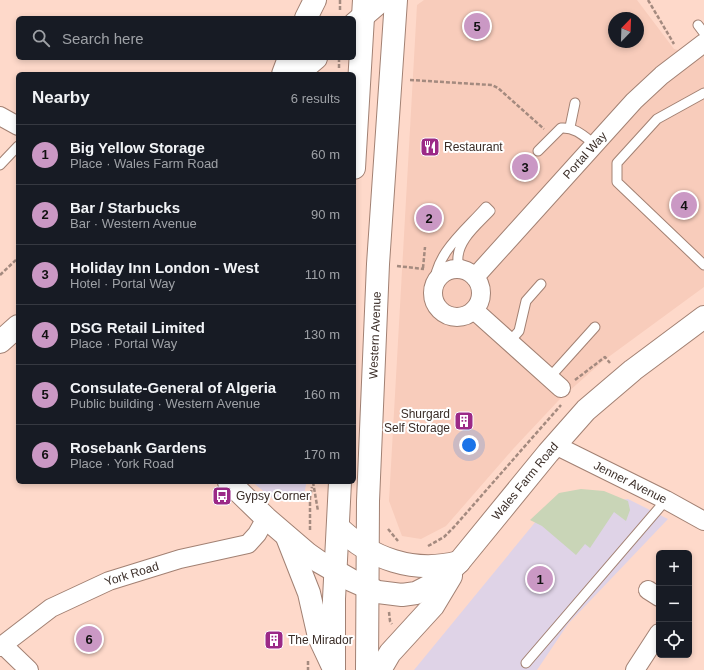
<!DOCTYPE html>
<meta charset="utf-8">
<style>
:root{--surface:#171b24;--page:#242831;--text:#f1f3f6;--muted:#9ea1a6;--line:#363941;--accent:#ca98c4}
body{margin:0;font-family:Arial,sans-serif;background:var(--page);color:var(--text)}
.controls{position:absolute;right:12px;bottom:12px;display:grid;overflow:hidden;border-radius:6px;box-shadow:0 2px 6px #0003}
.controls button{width:36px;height:36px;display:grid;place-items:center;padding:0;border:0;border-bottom:1px solid var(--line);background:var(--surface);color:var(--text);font:20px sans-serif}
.compass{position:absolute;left:608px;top:12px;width:36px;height:36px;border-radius:50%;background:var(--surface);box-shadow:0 2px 6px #0003;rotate:23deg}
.you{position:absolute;left:469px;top:445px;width:14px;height:14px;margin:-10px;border:3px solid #fff;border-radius:50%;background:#1a73e8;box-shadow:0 0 0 6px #1a73e833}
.badge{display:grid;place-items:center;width:26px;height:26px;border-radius:50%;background:var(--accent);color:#111;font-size:13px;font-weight:700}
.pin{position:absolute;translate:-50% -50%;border:2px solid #fff;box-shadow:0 1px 4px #0006}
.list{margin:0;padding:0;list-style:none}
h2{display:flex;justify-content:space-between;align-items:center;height:52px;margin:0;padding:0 16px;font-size:17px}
h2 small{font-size:13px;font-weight:400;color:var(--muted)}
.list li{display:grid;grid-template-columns:26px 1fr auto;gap:12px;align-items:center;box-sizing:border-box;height:60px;padding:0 16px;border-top:1px solid var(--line)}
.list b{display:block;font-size:15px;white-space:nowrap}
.list p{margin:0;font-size:13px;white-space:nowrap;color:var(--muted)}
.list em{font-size:13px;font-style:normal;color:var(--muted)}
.icon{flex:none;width:22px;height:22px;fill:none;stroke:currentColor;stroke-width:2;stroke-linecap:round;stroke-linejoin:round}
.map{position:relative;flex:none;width:704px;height:670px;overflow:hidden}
.search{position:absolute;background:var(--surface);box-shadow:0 2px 6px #0003;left:16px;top:16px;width:340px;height:44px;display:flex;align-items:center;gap:10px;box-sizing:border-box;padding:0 14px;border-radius:6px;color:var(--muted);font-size:15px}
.panel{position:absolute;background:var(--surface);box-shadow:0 2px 6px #0003;left:16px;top:72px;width:340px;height:412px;border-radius:6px}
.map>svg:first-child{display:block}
.commercial{fill:#dfd3e7}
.built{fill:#f8ccbb;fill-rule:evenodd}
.green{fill:#c9d5b7}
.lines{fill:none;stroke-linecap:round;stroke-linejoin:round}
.service-casing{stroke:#a28173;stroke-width:11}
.minor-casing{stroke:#a28173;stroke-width:20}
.primary-casing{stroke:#a28173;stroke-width:24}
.trunk-casing{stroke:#a28173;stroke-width:24}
.path{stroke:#a48a7f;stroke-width:2.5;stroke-dasharray:4 2;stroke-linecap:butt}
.service{stroke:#fff;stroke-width:9}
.minor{stroke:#fff;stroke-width:18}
.primary{stroke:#fff;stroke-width:22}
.trunk{stroke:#fff;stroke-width:22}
.labels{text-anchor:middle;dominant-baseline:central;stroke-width:4;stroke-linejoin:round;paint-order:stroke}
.poi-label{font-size:12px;fill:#3a2d27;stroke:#fff;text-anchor:start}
.street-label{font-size:12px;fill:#3a2d27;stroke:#fff}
</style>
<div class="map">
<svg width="704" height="670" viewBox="0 0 704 670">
<rect width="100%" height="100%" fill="#fed9ca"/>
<g class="commercial">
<polygon points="252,482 306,482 306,485 304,495 277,502"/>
<polygon points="628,499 668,519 568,624 537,670 414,670 546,509"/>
</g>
<path class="built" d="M424,0H637L674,49L704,56V287L603,361L559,400L514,448L446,526L421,539L402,536L389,501L417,5ZM614,18H638V42H614Z"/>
<polygon class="green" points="581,489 604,491 628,501 630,510 626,521 614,512 590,548 585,544 576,555 542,526 530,520 559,493"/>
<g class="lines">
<g class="service-casing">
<g id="service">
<polyline points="698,25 704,33"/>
<polyline points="704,93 657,119 617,163 617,182 704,265"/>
<polyline points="570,127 575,103"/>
<path d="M538,151L561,128C575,127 584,136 594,144"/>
<polyline points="0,165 18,146"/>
<path d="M434,287C435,253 465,231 486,207L490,211C477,225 456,241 458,262L469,273"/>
<polyline points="510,341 519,331 526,301 541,284"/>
<polyline points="550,377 595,327"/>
<polyline points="526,663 666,500"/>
</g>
</g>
<g class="minor-casing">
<g id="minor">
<polyline points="0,116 18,126"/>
<circle cx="457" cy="293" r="24"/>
<path id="s1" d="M475,277L634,101L662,75L704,43"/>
<polyline points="474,310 561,388"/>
<path id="s2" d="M555,445L666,500L704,521"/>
<polyline points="648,590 659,597"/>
<polyline points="3,645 29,670"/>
<path id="s3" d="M0,647L51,608L109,581L180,559L248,544L257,534L266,518"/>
<polyline points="635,670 659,633"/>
</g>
</g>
<g class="primary-casing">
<g id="primary">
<polyline points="354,24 382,0"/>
<polyline points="297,74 316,58"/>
<polyline points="0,342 18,326"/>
<path id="s4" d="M229,482L266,518L308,554L318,561L351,580L378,592L402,595L416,593L439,581L459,562L548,453L586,410L633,370L704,317"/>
<path d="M338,527C371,559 414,574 459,562"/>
<polyline points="287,537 309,593 319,637 334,669"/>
<polyline points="380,670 390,653 433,606 451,576"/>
</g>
</g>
<g class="trunk-casing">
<g id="trunk">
<polyline points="306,18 315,0"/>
<polyline points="283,74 289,58"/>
<polyline points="354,168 364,0"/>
<polyline points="334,670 334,599 340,482"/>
<path id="s5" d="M367,670L368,501L378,264L396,0"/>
</g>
</g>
<g class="path">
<polyline points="648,0 674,44"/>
<polyline points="340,10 340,0"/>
<polyline points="339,58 339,69"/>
<polyline points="410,80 492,85 498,88 544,129"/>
<polyline points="397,266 424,269"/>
<polyline points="423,268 425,247"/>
<polyline points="0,275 18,258"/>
<polyline points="575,380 605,357 610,363"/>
<polyline points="313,482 318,511"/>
<polyline points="388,529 398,541"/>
<polyline points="310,530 310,498 312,487"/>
<polyline points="428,546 444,537 454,527 561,405"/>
<polyline points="389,612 390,621 392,624"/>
<polyline points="308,661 308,670"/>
</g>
<use href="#service" class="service"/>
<use href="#minor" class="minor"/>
<use href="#primary" class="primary"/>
<use href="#trunk" class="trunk"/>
</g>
<defs>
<g id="restaurant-square" transform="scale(1)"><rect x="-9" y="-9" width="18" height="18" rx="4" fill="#9b2987" stroke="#fff"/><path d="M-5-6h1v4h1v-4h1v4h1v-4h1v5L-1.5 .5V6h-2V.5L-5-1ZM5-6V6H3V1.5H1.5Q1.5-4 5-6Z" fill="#fff"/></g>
<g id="building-square" transform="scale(1)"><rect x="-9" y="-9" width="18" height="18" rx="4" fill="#9b2987" stroke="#fff"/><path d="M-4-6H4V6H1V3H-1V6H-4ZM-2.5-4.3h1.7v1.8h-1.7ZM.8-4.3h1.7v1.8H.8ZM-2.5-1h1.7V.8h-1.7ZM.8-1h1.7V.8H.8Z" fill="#fff"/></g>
<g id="bus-square" transform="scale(1)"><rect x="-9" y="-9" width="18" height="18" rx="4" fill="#9b2987" stroke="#fff"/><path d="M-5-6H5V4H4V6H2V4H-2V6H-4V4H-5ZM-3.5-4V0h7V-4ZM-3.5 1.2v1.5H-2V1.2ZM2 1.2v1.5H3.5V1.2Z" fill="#fff"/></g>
</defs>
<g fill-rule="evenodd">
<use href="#restaurant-square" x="430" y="147"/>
<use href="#building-square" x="464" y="421"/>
<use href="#bus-square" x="222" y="496"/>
<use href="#building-square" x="274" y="640"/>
</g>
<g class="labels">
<g class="poi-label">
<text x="444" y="147">Restaurant</text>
<text x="450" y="414" text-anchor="end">Shurgard<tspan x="450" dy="14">Self Storage</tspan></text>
<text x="236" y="496">Gypsy Corner</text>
<text x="288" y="640">The Mirador</text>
</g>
<g class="street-label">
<text stroke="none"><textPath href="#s1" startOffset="164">Portal Way</textPath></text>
<text stroke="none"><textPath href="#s5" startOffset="335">Western Avenue</textPath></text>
<text stroke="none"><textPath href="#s4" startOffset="383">Wales Farm Road</textPath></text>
<text stroke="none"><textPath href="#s2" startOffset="84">Jenner Avenue</textPath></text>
<text stroke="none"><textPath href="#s3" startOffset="152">York Road</textPath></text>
</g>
</g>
</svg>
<div class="controls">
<button>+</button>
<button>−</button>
<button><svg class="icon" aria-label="locate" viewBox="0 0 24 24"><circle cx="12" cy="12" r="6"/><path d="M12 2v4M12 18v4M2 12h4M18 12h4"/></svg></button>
</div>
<svg class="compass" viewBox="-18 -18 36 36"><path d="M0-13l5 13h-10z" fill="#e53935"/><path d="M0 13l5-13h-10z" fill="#9ea1a6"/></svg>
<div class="you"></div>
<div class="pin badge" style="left:540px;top:579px">1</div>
<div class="pin badge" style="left:429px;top:218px">2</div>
<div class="pin badge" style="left:525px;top:167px">3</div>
<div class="pin badge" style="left:684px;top:205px">4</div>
<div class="pin badge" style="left:477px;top:26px">5</div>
<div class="pin badge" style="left:89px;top:639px">6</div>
<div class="search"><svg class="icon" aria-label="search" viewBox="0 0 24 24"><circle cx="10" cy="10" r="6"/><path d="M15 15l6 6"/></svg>Search here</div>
<section class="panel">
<h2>Nearby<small>6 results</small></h2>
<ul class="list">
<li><span class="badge">1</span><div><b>Big Yellow Storage</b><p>Place · Wales Farm Road</p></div><em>60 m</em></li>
<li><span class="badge">2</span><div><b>Bar / Starbucks</b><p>Bar · Western Avenue</p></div><em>90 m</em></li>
<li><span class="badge">3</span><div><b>Holiday Inn London - West</b><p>Hotel · Portal Way</p></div><em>110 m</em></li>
<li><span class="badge">4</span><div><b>DSG Retail Limited</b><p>Place · Portal Way</p></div><em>130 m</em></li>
<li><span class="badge">5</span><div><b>Consulate-General of Algeria</b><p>Public building · Western Avenue</p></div><em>160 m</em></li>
<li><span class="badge">6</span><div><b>Rosebank Gardens</b><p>Place · York Road</p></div><em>170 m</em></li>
</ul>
</section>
</div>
